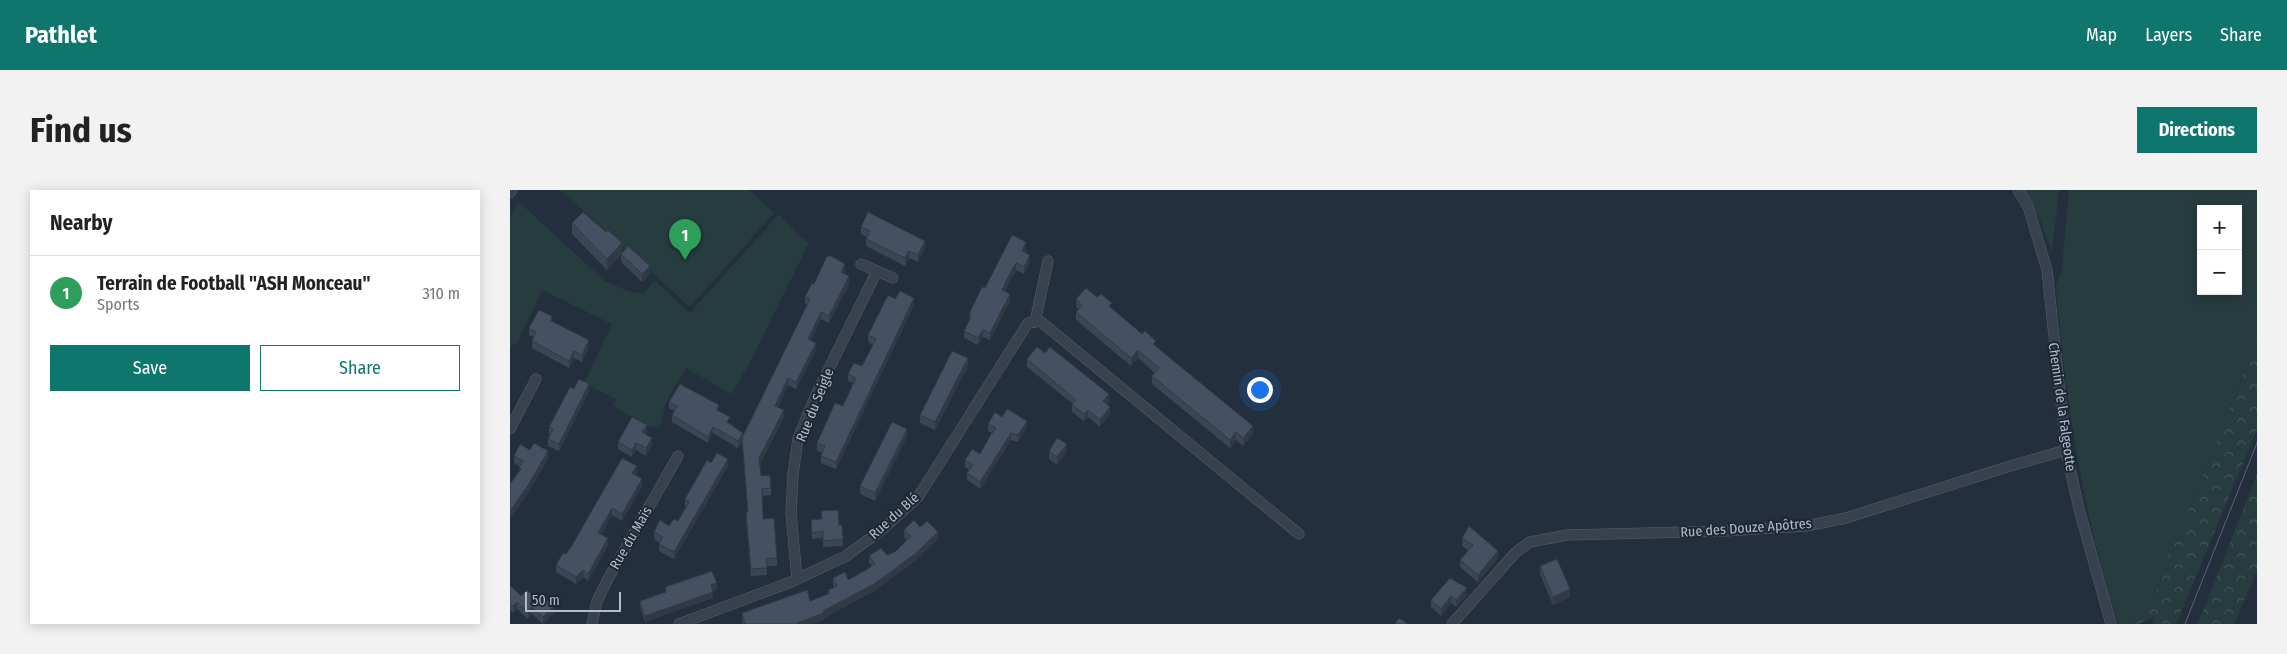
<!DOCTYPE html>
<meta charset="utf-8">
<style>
:root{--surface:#fff;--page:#f2f2f2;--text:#222;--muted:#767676;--line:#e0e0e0;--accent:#0f766e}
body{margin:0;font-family:"Fira Sans Condensed",sans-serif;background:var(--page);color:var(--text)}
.controls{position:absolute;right:15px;top:15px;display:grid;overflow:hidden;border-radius:0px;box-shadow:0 2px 12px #0003}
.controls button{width:45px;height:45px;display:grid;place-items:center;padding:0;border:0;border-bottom:1px solid var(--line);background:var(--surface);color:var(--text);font:25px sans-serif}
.scale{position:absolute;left:15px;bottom:12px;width:96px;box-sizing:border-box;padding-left:5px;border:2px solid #b4bcc9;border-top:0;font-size:14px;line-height:18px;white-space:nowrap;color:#b4bcc9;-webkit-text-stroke:4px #1d2633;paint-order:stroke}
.you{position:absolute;left:749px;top:199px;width:18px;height:18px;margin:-12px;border:4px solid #fff;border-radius:50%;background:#1a73e8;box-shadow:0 0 0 8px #1a73e833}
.badge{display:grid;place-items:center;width:32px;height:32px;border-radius:50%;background:var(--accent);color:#fff;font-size:16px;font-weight:700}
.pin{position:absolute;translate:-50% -41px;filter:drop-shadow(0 1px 2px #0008)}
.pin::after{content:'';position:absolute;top:26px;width:18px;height:15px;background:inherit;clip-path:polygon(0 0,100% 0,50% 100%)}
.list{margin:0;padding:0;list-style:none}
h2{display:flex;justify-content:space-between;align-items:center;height:65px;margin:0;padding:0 20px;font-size:21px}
h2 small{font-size:16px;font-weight:400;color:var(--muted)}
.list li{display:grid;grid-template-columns:32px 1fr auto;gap:15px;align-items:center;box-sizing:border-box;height:75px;padding:0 20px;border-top:1px solid var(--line)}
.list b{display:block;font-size:19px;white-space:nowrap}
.list p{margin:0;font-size:16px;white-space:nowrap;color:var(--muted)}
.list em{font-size:16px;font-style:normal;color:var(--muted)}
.actions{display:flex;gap:10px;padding:15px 20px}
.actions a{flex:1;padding:11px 0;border:1px solid var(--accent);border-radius:0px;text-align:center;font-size:18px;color:var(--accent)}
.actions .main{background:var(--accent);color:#fff}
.map{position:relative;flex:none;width:1747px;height:434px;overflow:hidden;border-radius:0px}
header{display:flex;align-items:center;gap:30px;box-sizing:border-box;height:70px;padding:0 25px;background:var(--accent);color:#fff}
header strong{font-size:24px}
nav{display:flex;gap:28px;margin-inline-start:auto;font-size:18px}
.intro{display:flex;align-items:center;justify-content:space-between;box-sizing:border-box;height:120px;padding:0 30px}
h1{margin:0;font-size:35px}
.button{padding:12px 22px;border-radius:0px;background:var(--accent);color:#fff;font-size:18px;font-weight:700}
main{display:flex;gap:30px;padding:0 30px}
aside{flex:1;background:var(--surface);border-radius:0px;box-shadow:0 2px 12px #0003}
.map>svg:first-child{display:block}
.green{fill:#263c3f;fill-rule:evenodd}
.forest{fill:url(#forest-crowns)}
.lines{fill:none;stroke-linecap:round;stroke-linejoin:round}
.minor-casing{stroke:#565f6c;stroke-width:11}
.minor{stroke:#38414e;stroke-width:10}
.tram{stroke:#5a6575;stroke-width:1}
.wall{fill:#3b4654}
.shaded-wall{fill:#303945}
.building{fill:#455162;stroke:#303945}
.labels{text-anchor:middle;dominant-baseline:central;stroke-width:4;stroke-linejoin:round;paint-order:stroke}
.street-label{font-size:14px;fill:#b4bcc9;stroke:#1d2633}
</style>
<header>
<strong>Pathlet</strong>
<nav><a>Map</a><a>Layers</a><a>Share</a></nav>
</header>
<div class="intro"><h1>Find us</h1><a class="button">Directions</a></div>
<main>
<aside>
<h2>Nearby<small></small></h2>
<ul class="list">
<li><span class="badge" style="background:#2e9e5b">1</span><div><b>Terrain de Football &quot;ASH Monceau&quot;</b><p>Sports</p></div><em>310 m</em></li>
</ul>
<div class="actions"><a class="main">Save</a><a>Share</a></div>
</aside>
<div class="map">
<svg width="1747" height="434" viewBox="0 0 1747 434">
<defs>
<pattern id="forest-crowns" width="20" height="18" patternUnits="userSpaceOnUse" patternTransform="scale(1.25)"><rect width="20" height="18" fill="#263c3f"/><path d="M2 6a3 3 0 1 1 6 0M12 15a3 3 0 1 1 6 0" fill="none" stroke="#435659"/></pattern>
</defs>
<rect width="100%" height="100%" fill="#242f3e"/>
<g class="green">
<polygon points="50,0 239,0 264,23 180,117"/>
<polygon points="1515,0 1549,0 1542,62 1530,30"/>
<path d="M1559,0H1747V150L1671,339L1660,351L1656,376L1639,420L1614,434H1608C1573,324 1555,210 1546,95L1552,79ZM1691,19H1728V101H1691Z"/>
<polygon points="8,11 96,92 118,101 134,104 144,90 180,123 269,24 288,45 299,53 239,174 221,204 176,178 155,214 151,234 141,238 103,216 106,209 74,193 102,134 32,100 8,152 0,157 0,29"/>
</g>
<g class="forest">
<polygon points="1747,150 1747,240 1666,434 1643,434 1645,426 1629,434 1614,434 1639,420 1656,376 1660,351 1671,339"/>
<polygon points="1747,284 1747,381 1724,434 1688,434"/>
</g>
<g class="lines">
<g class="minor-casing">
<g id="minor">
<polyline points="1508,0 1518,16 1537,80 1556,260 1569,319 1601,434"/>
<polyline points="0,3 2,0"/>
<polyline points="351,74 383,88"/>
<polyline points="525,132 538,71"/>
<polyline points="0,239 26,189"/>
<polyline points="287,389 281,323 283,285 288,248 305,207 367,81"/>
<polyline points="82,434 87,411 99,387 168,266"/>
<polyline points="169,434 281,392 336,366 374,338 408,307 518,133 530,131 789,344"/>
<polyline points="942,434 1005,363 1020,352 1057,345 1215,341 1296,336 1336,328 1497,277 1556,260"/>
</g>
</g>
<use href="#minor" class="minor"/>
<polyline class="tram" points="1675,434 1747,253"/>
</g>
<g class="wall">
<polygon points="62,33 112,63 140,84 132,92 111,72 111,65 97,80 62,44"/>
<polygon points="351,37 415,58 408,72 399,68 395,76 356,56 356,49 357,47 351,44"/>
<polygon points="516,60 515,62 520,72 514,84 506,80 496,99 495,102 500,111 480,150 473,147 468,155 454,148 454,141 459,131 459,124 475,98"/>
<polygon points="335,81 334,84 339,94 319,133 311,129 303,146 300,150 306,160 286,199 278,195 268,217 274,227 250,274 251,286 261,298 261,305 252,306 253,329 267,368 267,376 257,376 257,385 241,386 236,330 236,323 238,322 232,252 228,258 203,243 198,253 162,232 162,225 164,221 159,218 159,212 209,222 220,234 233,246 297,115 295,114 295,107 304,94"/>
<polygon points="385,109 404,115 326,279 311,273 311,266 313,263 307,261 307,253 333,216 343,193 338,191 338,184 352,176 363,155 358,152 358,145"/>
<polygon points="566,109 602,119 646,156 743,244 733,256 726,250 720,258 642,194 642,186 645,183 628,168 621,176 566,130 566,122 569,119 566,117"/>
<polygon points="42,131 79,157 72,172 64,168 59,178 22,158 22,151 24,147 19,145 19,138"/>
<polygon points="535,163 599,212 597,214 600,224 590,237 578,227 574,231 562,222 562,215 563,214 517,177 517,169"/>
<polygon points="458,176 425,240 410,233 410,225"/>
<polygon points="64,199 79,201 49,261 38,256 38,249 40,244 39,244 39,237"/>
<polygon points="492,227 517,238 508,252 501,250 470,299 457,290 457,283 459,280 455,277 455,270 470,264 482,243 478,241 478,234"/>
<polygon points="137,242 136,244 142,255 136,266 126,260 122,267 108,259 108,252"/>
<polygon points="397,247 365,311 350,304 350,296"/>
<polygon points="20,260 38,269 17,305 9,281 10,277 4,273 4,266"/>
<polygon points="539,261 557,262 547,275 539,269"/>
<polygon points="201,273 218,276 164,369 149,361 149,354 150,353 144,349 144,342 159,336 168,331 176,317 175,317 175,309"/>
<polygon points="127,283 125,285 132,296 112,331 102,325 94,340 91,345 98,355 78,391 73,387 66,394 46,382 46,375"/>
<polygon points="311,321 329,335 333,349 333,356 313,357 313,348 302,349 301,330 311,329"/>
<polygon points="410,337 428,349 405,371 364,401 314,428 314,430 233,434 232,430 232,423 300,411 318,404 318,400 324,397 323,395 323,388 338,390 356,380 362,376 359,373 359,366 377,365 385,362 397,350 394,347 394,340"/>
<polygon points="952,348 988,368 968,392 950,377 950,370 958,360 952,356"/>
<polygon points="1030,376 1060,407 1043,415 1030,384"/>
<polygon points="940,388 957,405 946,417 941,413 931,426 921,417 921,410"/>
<polygon points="155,397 207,400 203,401 203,408 135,432 130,417 130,411 155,402"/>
<polygon points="0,398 11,406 28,410 44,423 33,434 22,424 18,429 7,419 3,423 0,420"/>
</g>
<g class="shaded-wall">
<polygon points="415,51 415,58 408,72 408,65"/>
<polygon points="516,52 516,60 512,68 512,61"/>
<polygon points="112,53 112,64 97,80 97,69"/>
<polygon points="399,61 399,68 395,76 395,68"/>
<polygon points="520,65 520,72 514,84 514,77"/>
<polygon points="506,73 506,80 492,107 492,100"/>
<polygon points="335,74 335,81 331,89 331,82"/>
<polygon points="140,76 140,84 132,92 132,84"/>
<polygon points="339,86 339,94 319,133 319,126"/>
<polygon points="500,104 500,111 480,150 480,143"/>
<polygon points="404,108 404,115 326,279 326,272"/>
<polygon points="311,122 311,129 298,156 298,149"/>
<polygon points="473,139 473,147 468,155 468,148"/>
<polygon points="79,150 79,157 72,172 72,165"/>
<polygon points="306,153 306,160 286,199 286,192"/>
<polygon points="628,160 628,168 621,176 621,168"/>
<polygon points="64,161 64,168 59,178 59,171"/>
<polygon points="458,168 458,176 425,240 425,232"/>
<polygon points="278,188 278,195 265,223 265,216"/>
<polygon points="79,194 79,201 49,261 49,254"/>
<polygon points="599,204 599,212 593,219 593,211"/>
<polygon points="600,217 600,224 590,237 590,230"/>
<polygon points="274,220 274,227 249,275 249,268"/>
<polygon points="578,220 578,227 574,231 574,224"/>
<polygon points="517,231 517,238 508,252 508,245"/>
<polygon points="137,235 137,242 132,249 132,242"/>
<polygon points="743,236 743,244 733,256 733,248"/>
<polygon points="203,237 203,243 198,253 198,247"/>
<polygon points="397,239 397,247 365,311 365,303"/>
<polygon points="726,242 726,250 720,258 720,250"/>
<polygon points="233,243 233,250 228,258 228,251"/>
<polygon points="501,243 501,250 470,299 470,292"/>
<polygon points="142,248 142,255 136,266 136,258"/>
<polygon points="126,253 126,260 122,267 122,260"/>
<polygon points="557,254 557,262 547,275 547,267"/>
<polygon points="38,261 38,269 17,305 0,329 0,321"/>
<polygon points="218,269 218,276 164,369 164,362"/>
<polygon points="127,276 127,283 122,290 122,283"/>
<polygon points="132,289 132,296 112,331 112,324"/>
<polygon points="102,318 102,325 88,350 88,343"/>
<polygon points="428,342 428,349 405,371 364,401 314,428 314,430 303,434 287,434 287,433 313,421"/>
<polygon points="98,348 98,355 78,391 78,384"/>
<polygon points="988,361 988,368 968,392 968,385"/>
<polygon points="73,380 73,387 66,394 66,387"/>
<polygon points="207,393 207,400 201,402 201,395"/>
<polygon points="957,398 957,405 946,417 946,410"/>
<polygon points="1060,399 1060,407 1043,415 1043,407"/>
<polygon points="203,402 203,408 135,432 135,426"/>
<polygon points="941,406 941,413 931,426 931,419"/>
<polygon points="7,412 7,419 3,423 3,416"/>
<polygon points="44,416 44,423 33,434 33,427"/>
<polygon points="22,417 22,424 18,429 18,422"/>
</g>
<g class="building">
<polygon points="73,22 96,42 98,40 112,53 97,69 62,33"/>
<polygon points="358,22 415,51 408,65 399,61 395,68 356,49 360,41 351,37"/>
<polygon points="502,45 516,52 512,61 520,65 514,77 506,73 496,91 492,100 500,104 480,143 473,139 468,148 454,141 461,127 459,124 472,97 475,98"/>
<polygon points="118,56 140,76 132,84 111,64"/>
<polygon points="317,66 321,66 335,74 331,82 339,86 319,126 311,122 298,149 306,153 286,192 278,188 265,216 274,220 249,268 251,286 260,285 261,298 252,299 253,329 264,328 267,368 256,369 257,378 241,379 236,323 238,322 232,248 300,109 295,107 302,93 304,94"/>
<polygon points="576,98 587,107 591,104 602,113 599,116 632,144 635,141 646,151 643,154 743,236 733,248 726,242 720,250 642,186 649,178 628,160 621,168 566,122 572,115 566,109"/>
<polygon points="390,101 404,108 326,272 311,266 315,256 307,253 325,213 333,216 346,188 338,184 344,173 352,176 366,149 358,145 378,105 385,109"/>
<polygon points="29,120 42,126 41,131 79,150 72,165 64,161 59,171 22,151 26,142 19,138"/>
<polygon points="527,157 535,163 540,157 599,204 593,211 600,217 590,230 578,220 574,224 562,215 566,210 517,169"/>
<polygon points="442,161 458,168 425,232 410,225"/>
<polygon points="69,189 79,194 49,254 38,249 43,239 39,237 60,197 64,199"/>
<polygon points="170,194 209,215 207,220 220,227 217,232 233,243 228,251 203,237 198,247 162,225 167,216 159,212"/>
<polygon points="497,219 517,231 508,245 501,243 470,292 457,283 463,275 455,270 462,259 470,264 480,246 486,238 478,234 485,222 492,227"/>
<polygon points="122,227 137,235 132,242 142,248 136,258 126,253 122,260 108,252"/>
<polygon points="382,232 397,239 365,303 350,296"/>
<polygon points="547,248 557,254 547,267 539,261"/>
<polygon points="24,253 38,261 17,297 0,321 0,294 11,279 9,278 13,271 4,266 10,254 20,260"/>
<polygon points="207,263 218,269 164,362 149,354 153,347 144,342 150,330 159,336 164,329 168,331 179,312 175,309 197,270 201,273"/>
<polygon points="112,268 127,276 122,283 132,289 112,324 102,318 88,343 98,348 78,384 73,380 66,387 46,375 53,363 56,364 61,357"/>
<polygon points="328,320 329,335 332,335 333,349 313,351 313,341 302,343 301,330 312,329 311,321"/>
<polygon points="404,330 410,337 417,331 428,342 405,364 364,394 313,421 314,423 287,433 287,434 233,434 235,433 232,423 297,400 300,411 320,403 318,400 327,396 323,388 335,382 338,390 356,380 365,374 359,366 371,358 377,365 385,362 401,346 394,340"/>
<polygon points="959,336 988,361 968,385 950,370 963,355 952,348"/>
<polygon points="1047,369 1060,399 1043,407 1030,376"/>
<polygon points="202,381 207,393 201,395 203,402 135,426 130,411 156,402 155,397"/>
<polygon points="940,388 957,398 946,410 941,406 931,419 921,410"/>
<polygon points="1,396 11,406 17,400 28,410 32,405 44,416 33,427 22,417 18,422 7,412 3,416 0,413 0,398"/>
<polygon points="889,428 898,434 885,434"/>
</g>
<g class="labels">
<g class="street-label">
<text transform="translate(305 215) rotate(-68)">Rue du Seigle</text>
<text transform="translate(1552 217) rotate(82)">Chemin de la Falgeotte</text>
<text transform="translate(384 326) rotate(-42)">Rue du Blé</text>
<text transform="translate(1236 338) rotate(-4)">Rue des Douze Apôtres</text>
<text transform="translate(121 348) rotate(-60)">Rue du Maïs</text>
</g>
</g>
</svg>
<div class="controls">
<button>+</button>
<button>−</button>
</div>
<div class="scale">50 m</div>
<div class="you"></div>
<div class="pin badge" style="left:175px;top:70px;background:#2e9e5b">1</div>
</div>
</main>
